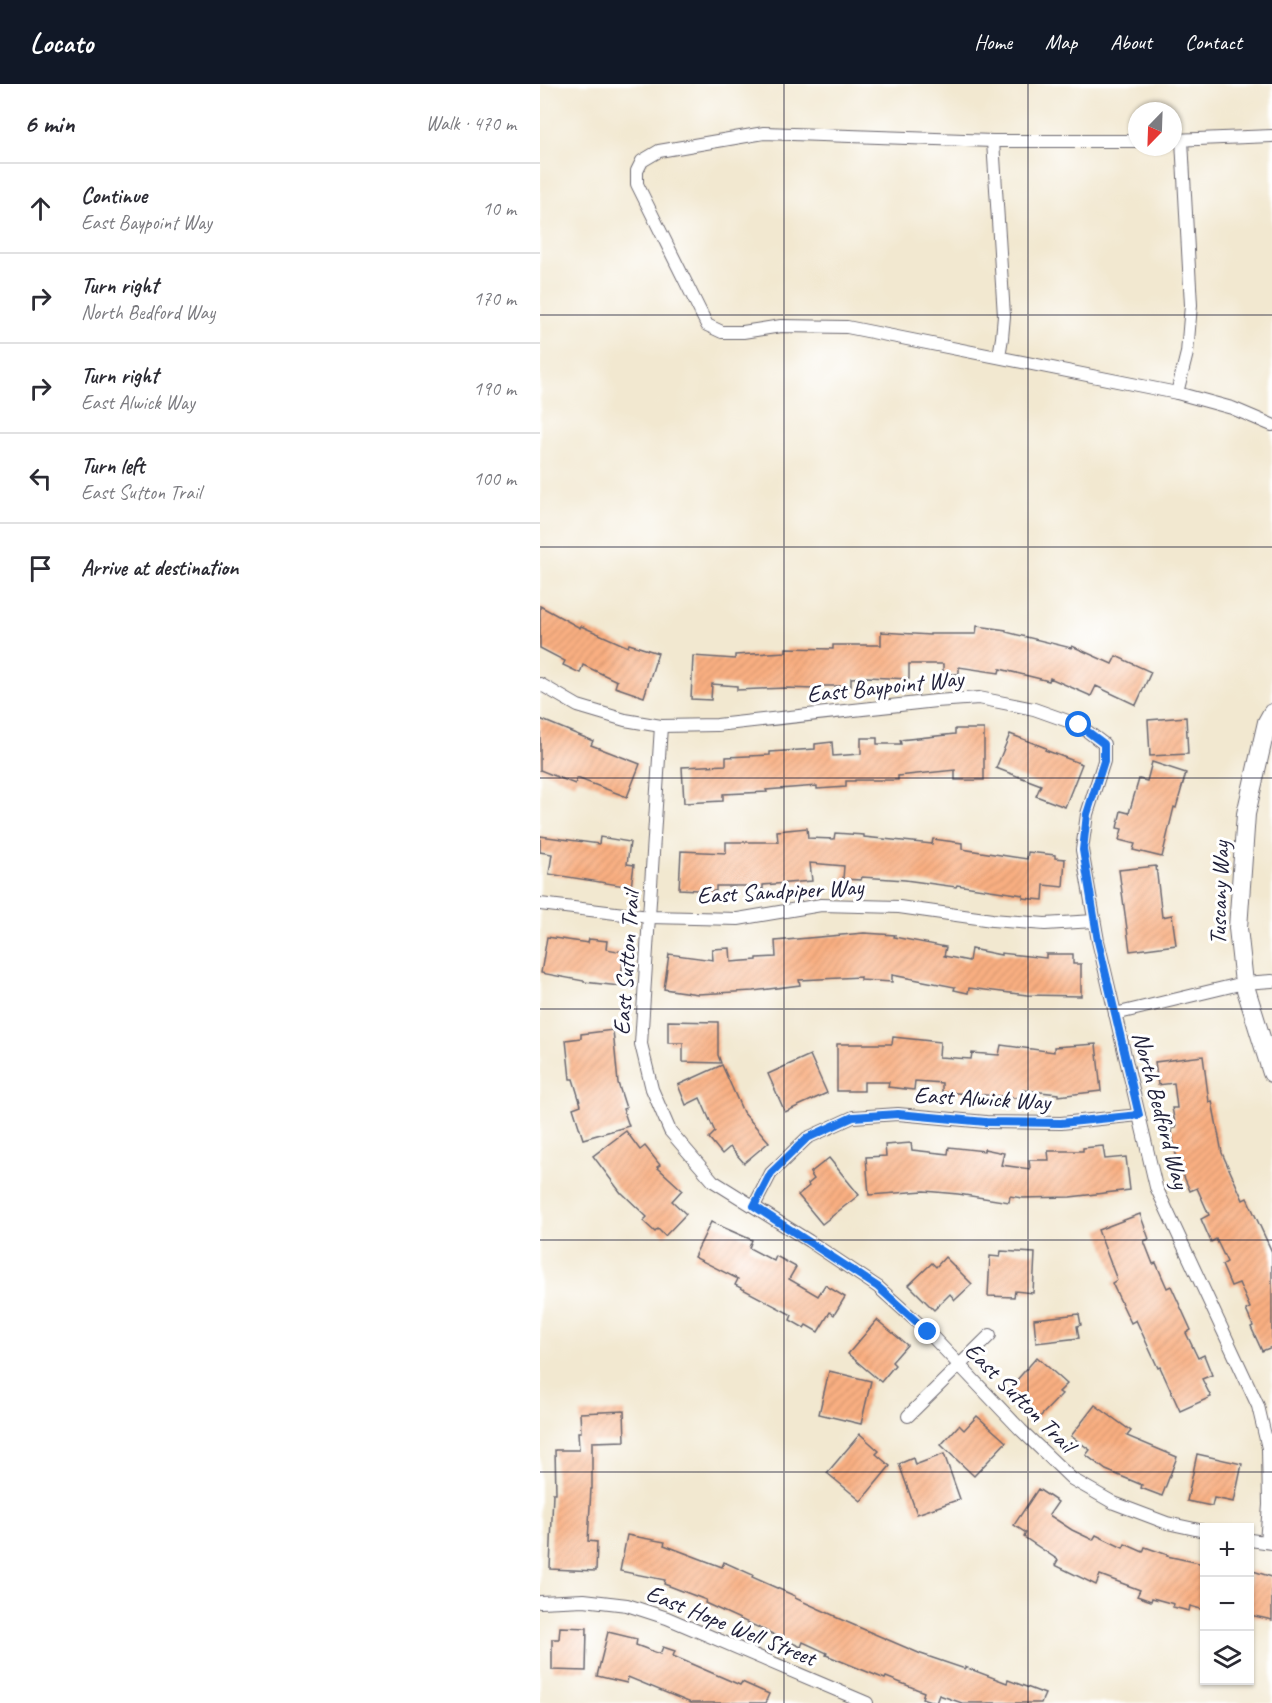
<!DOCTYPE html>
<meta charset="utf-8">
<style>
:root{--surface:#fff;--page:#f2f2f3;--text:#2b2b33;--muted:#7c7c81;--line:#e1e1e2;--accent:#111827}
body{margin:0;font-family:Caveat,sans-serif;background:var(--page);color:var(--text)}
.controls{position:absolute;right:18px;bottom:18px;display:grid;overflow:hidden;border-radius:0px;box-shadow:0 2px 4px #0004}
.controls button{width:54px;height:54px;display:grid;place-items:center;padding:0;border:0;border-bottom:2px solid var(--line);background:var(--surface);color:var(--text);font:30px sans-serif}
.compass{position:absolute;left:588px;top:18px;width:54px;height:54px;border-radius:50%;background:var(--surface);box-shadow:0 2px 4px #0004;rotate:203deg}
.stop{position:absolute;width:18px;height:18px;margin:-14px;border:4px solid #1a73e8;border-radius:50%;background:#fff}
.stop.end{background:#1a73e8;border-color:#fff;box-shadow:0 2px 6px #0008}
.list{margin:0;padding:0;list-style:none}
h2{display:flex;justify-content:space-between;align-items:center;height:78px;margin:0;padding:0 24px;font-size:26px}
h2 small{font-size:20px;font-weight:400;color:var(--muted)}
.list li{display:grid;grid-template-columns:39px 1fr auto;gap:18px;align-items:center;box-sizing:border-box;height:90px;padding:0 24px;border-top:2px solid var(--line)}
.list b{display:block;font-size:22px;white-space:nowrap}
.list p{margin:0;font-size:20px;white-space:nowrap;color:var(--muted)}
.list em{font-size:20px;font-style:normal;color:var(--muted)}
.icon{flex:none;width:33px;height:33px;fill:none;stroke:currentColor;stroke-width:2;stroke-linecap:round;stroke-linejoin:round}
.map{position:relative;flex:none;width:732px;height:1619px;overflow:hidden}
header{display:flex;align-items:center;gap:36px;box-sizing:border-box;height:84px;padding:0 30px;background:var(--accent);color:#fff}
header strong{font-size:28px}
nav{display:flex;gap:33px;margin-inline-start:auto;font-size:21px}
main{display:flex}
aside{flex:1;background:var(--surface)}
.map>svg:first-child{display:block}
.building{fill:url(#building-hatch)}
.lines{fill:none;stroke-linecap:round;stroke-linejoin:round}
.street-casing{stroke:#6b676f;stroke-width:14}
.secondary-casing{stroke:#6b676f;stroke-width:20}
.street{stroke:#fff;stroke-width:12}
.secondary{stroke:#fff;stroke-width:18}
.route{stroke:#1a73e8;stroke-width:8}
.grid{fill:none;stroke:#22223b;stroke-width:1.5;stroke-opacity:0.55}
.labels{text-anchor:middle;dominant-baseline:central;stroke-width:6;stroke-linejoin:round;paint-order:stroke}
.street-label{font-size:24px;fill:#22223b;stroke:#fff}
</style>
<header>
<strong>Locato</strong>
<nav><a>Home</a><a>Map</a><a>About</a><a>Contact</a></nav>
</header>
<main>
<aside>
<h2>6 min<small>Walk · 470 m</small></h2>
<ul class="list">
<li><svg class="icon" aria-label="ahead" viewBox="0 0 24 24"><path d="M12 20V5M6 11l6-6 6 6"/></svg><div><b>Continue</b><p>East Baypoint Way</p></div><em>10 m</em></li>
<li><svg class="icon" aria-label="right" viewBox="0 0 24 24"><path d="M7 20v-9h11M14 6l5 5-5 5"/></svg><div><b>Turn right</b><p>North Bedford Way</p></div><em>170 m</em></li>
<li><svg class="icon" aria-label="right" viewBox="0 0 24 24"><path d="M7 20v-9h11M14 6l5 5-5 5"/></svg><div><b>Turn right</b><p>East Alwick Way</p></div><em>190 m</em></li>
<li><svg class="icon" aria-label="left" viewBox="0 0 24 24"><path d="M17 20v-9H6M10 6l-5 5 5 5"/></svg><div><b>Turn left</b><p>East Sutton Trail</p></div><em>100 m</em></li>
<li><svg class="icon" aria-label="arrive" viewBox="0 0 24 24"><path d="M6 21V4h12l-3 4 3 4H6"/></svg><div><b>Arrive at destination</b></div></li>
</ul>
</aside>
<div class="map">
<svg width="732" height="1619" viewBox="0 0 732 1619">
<defs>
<pattern id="building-hatch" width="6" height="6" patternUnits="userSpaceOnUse" patternTransform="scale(1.5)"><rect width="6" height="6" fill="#f9af81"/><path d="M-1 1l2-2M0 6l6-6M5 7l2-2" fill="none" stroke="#d59670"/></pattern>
</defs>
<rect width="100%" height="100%" fill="#fff"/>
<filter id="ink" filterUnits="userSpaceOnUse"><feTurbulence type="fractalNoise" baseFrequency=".0167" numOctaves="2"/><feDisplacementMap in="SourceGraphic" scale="12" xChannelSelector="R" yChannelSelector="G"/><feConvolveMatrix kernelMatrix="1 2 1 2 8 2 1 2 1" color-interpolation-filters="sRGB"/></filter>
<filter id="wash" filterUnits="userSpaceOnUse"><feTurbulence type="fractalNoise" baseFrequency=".008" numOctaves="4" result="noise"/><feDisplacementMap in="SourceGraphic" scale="24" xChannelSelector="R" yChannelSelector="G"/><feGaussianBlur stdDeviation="1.35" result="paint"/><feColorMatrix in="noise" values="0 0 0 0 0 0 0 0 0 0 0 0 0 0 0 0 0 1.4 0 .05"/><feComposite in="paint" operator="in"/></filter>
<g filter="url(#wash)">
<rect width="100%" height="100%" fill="#f2e8d0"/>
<g id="blocks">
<g class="building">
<polygon points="0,522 40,544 41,542 88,563 89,560 118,569 104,613 75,603 77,597 43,581 40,589 23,581 25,577 0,564"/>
<polygon points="437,542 466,546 466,548 531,564 532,562 572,580 576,572 611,588 596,621 556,602 551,612 510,594 509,597 460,585 459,589 419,583 419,590 403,590 403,580 369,580 369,595 327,593 311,594 311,602 274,602 274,605 246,604 197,606 197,602 172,600 171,616 151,615 153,572 195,575 195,571 246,568 246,564 293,565 293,561 341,561 341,548 390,551 390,550 436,550"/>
<polygon points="646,633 648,670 610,672 608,636"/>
<polygon points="0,635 53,657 51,661 100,680 87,713 37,694 35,700 0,686"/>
<polygon points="415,645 444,645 444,696 415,696 415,686 358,692 358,696 315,696 315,697 306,697 306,703 277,705 277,702 226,706 227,708 183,710 183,717 144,719 142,683 186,681 186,673 230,671 230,668 275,665 275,660 292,658 293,672 321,670 321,654 337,654 337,660 361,660 360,656 415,650"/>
<polygon points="470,650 506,664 505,666 542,680 525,723 496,712 501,701 456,684"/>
<polygon points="612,678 646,689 636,724 634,723 622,773 593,766 595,760 579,756 582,745 577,744 581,727 589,729 599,695 607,697"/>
<polygon points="267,744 268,754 294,755 295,749 324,751 324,753 392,760 393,755 422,759 422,765 487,775 488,768 515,771 515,774 525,775 523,803 504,801 503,816 483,814 483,811 417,801 416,803 365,796 322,793 321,796 303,795 304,782 270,779 272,797 223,801 223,805 206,805 206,802 176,802 176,807 139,805 141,767 186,769 186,758 238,758 237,747"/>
<polygon points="0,752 59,760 60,753 90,758 87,780 94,781 91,803 9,790 12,770 0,768"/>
<polygon points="616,782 622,833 632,831 636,861 590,867 579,786"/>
<polygon points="324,849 355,851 354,853 406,863 404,872 429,877 431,865 461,871 461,869 506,874 506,870 533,870 533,880 541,880 541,912 487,911 429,904 428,909 414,906 415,903 352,891 352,898 321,896 321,893 259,896 260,901 213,907 158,910 124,905 129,870 173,876 172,865 190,864 191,878 217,876 217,874 236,873 235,857"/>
<polygon points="7,853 48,859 49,855 67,857 66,865 84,868 80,902 44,898 44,897 1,889"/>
<polygon points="128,937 178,938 178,971 181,979 143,978 143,959 128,959"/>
<polygon points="73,946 78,999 86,1024 83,1025 89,1042 43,1055 33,1024 41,1021 33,995 30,995 26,956 41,954 41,950"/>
<polygon points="353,953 400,958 399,973 431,975 432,969 459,971 461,961 514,968 514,963 556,960 561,1007 518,1012 518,1010 483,1006 481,1015 458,1012 402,1008 402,999 375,997 374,1006 348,1003 349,998 324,998 324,1007 297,1007 297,960 352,960"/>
<polygon points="270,971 287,1009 245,1028 228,990"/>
<polygon points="663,972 669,1018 672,1017 682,1069 703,1116 707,1114 732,1168 732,1263 722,1267 711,1243 713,1242 706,1226 710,1224 699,1199 691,1202 682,1181 687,1178 676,1155 671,1158 661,1135 669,1131 657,1104 650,1107 637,1076 631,1045 636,1044 632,1024 637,1024 634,999 618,1001 615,978"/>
<polygon points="182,981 203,1028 229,1058 204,1079 190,1063 182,1070 169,1054 175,1048 160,1014 146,1021 138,1001"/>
<polygon points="86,1047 100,1066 105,1062 120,1081 117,1083 142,1106 132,1117 146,1130 125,1152 118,1145 115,1148 103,1137 107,1133 82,1109 81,1109 53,1072"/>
<polygon points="371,1059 372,1066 408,1070 409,1063 444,1067 444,1065 464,1069 461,1081 490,1085 489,1076 509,1076 508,1067 543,1067 543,1064 563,1062 565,1075 586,1073 590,1106 530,1113 482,1114 470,1112 469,1118 418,1110 384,1107 329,1111 326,1073 346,1072 345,1061"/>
<polygon points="289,1074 319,1111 282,1140 258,1111 269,1102 268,1100 274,1095 270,1089"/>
<polygon points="600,1130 609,1155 604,1157 613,1180 616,1179 627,1204 631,1202 651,1246 646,1249 658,1274 664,1271 672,1291 662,1295 671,1313 640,1327 620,1283 618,1284 596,1236 591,1239 572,1199 577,1196 558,1146"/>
<polygon points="171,1138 212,1156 209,1164 234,1177 236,1172 256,1183 249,1195 278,1212 285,1201 305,1213 294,1231 290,1228 278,1248 266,1241 264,1244 250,1236 252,1231 195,1201 198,1195 154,1173"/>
<polygon points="461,1167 495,1169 493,1209 475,1207 474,1213 448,1212 450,1172 460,1173"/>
<polygon points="405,1173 432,1200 415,1216 410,1210 394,1226 369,1201 392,1179 396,1183"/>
<polygon points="539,1230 541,1241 537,1242 539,1254 496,1259 494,1235"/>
<polygon points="337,1236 367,1261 352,1278 355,1281 341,1298 308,1270"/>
<polygon points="497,1273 527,1300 519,1308 522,1310 498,1335 468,1306"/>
<polygon points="289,1287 331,1297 321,1340 279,1330"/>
<polygon points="555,1321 591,1347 587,1352 637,1373 622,1412 601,1404 602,1401 566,1386 546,1371 550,1366 531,1352"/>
<polygon points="84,1327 85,1357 52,1358 52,1405 51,1405 48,1457 57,1458 56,1487 10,1485 13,1409 16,1409 15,1366 39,1366 38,1348 41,1348 40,1329"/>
<polygon points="437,1332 466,1358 434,1392 401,1361 419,1341 424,1346"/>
<polygon points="320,1350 339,1367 336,1370 350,1382 321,1417 287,1389"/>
<polygon points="404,1370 420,1415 377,1430 359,1380 373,1374 375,1381"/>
<polygon points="657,1370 702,1380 694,1418 674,1414 672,1422 647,1417"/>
<polygon points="498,1405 518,1418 509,1431 532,1446 553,1456 556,1451 583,1464 585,1460 603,1468 605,1463 628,1471 627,1472 664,1480 664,1526 650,1522 649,1527 633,1523 634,1520 612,1514 611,1517 597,1512 600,1506 560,1491 556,1501 515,1481 518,1476 484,1453 486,1449 474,1441"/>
<polygon points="87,1451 125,1458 124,1461 182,1483 184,1478 213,1491 212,1493 255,1512 255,1514 295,1532 295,1533 381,1570 425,1585 425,1583 467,1599 468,1596 505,1610 501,1619 422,1619 399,1611 396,1619 382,1614 384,1608 346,1593 345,1595 286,1571 287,1569 263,1558 261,1563 165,1519 166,1516 124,1500 125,1496 80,1487"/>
<polygon points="710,1486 732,1493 732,1536 710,1531"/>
<polygon points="20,1543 47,1544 46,1587 12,1586 12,1555 19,1555"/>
<polygon points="68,1548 97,1555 96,1561 120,1570 123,1563 135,1567 133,1572 200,1601 202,1598 229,1610 225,1619 151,1619 88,1593 87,1599 57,1592"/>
</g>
</g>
</g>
<g filter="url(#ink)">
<use href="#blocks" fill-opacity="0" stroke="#6b676f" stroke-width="1.5"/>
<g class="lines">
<g class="street-casing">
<g id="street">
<polyline points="633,56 732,52"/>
<polyline points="453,57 464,232 462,254 459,272"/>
<polyline points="597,57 453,57 224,49 119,67 102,77 97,87 97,100 167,241 182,248 203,248 241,242 307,243 637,309 692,324 732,341"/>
<polyline points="637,309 647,269 651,221 642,56"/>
<polyline points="0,600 38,622 85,636 121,642 177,641 396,617 439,614 494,625 539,641 564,660 564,677 547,730 542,766 558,857 616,1103 718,1322 728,1364 729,1421 726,1458"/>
<polyline points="121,642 101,960 112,1005 130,1047 173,1097 269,1157 338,1203 388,1248 481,1346 532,1395 574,1419 627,1439 664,1447"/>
<polyline points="0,820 109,833 198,835 281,821 359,823 452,836 505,840 554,837"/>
<polyline points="575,930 704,899 732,897"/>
<polyline points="214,1122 231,1089 267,1054 313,1033 358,1030 446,1038 521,1039 599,1031"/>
<polyline points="368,1332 450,1251"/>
<polyline points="710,1456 732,1459"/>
<polyline points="0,1518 44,1516 87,1521 127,1534 327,1619"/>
</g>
</g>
<g class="secondary-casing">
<polyline id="secondary" points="732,629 727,638 706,730 698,844 704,899 732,989"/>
</g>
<use href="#street" class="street"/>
<use href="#secondary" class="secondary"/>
</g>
</g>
<g class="lines" filter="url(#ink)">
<polyline class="route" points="388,1248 338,1203 214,1122 231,1089 267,1054 313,1033 358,1030 446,1038 521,1039 599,1031 558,857 543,766 547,730 564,677 564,660 539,641"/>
</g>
<path class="grid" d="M244,0V1619M488,0V1619M0,231H732M0,463H732M0,694H732M0,925H732M0,1156H732M0,1388H732"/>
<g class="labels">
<g class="street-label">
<text transform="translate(345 602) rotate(-6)">East Baypoint Way</text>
<text transform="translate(240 807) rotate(-3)">East Sandpiper Way</text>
<text transform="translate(679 809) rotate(-88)">Tuscany Way</text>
<text transform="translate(86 879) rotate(-86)">East Sutton Trail</text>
<text transform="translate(442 1014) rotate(3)">East Alwick Way</text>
<text transform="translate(621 1026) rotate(75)">North Bedford Way</text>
<text transform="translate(480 1313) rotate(45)">East Sutton Trail</text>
<text transform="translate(191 1541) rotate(22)">East Hope Well Street</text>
</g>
</g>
</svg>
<div class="controls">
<button>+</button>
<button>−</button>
<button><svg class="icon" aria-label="layers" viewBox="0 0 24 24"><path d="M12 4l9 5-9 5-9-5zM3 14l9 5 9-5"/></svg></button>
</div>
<svg class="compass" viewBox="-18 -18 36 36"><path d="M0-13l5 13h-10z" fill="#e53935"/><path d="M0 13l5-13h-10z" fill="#7c7c81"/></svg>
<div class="stop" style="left:539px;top:641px"></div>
<div class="stop end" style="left:388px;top:1248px"></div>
</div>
</main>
